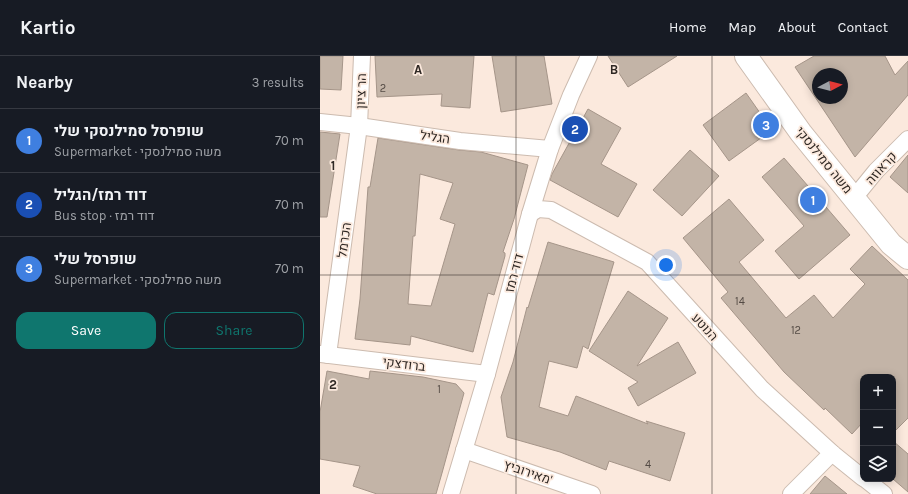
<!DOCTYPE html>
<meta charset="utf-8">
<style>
:root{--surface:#171b24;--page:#20242c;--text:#f1f3f6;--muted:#9ea1a6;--line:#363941;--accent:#0f766e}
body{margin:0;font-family:Karla,Heebo,sans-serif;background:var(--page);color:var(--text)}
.controls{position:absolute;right:12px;bottom:12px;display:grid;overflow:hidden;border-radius:8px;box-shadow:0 2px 10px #0003}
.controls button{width:36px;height:36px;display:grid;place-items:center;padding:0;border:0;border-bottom:1px solid var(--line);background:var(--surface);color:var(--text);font:20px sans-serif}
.compass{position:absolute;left:492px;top:12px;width:36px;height:36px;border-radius:50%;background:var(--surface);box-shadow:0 2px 10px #0003;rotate:83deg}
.you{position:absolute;left:346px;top:209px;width:14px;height:14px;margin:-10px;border:3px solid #fff;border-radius:50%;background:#1a73e8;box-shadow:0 0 0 6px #1a73e833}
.badge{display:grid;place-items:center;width:26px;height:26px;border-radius:50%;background:var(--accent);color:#fff;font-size:13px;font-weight:700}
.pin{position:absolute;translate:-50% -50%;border:2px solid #fff;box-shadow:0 1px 4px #0006}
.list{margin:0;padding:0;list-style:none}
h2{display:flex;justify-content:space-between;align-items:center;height:52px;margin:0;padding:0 16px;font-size:17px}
h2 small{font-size:13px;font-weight:400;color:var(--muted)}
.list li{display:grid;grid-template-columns:26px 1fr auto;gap:12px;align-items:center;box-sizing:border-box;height:64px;padding:0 16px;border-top:1px solid var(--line)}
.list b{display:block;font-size:15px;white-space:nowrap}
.list p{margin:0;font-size:13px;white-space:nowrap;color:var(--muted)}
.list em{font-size:13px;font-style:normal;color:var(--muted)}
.actions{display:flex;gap:8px;padding:12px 16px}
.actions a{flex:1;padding:9px 0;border:1px solid var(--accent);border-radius:12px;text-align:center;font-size:14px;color:var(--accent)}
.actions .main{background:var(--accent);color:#fff}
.icon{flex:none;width:22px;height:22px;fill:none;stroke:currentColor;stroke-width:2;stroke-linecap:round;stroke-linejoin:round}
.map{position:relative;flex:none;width:588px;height:438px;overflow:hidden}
header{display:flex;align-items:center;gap:24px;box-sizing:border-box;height:56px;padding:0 20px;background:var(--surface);border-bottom:1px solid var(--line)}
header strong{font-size:19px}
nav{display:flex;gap:22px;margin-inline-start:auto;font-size:14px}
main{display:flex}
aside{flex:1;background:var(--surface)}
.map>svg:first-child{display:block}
.building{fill:#c3b4a7;stroke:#a59589;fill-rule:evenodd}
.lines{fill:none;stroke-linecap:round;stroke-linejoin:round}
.street-casing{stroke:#ccbbaf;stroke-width:18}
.secondary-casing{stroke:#ccbbaf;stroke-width:24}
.street{stroke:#fff;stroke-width:16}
.secondary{stroke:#fff;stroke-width:22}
.grid{fill:none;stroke:#2f2824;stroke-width:1;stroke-opacity:0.55}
.labels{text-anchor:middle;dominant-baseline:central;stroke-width:3.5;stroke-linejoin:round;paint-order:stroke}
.number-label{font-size:11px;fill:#544b45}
.street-label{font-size:13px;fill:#2f2824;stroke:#fbe9dd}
.grid-label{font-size:13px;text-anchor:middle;font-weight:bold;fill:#2f2824;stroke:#fbe9dd;stroke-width:3.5;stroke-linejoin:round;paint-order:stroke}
</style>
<header>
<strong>Kartio</strong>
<nav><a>Home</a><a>Map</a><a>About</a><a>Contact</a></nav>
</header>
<main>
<aside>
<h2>Nearby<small>3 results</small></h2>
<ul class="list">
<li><span class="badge" style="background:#3f7fe0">1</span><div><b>שופרסל סמילנסקי שלי</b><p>Supermarket · משה סמילנסקי</p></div><em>70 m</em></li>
<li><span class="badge" style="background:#1a4fb4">2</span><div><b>דוד רמז/הגליל</b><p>Bus stop · דוד רמז</p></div><em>70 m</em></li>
<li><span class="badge" style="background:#3f7fe0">3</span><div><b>שופרסל שלי</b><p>Supermarket · משה סמילנסקי</p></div><em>70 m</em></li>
</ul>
<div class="actions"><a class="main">Save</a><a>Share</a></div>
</aside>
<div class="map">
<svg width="588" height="438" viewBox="0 0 588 438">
<rect width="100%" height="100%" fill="#fbe9dd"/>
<g class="building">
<polygon points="0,0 23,0 21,34 0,33"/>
<polygon points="55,0 154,0 150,52 121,50 122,38 57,41"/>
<polygon points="172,0 224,0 232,48 181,56"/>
<polygon points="288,0 357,0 308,31"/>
<path d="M494,0H565L575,19L588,5V39L535,101L475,11ZM498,18H522V42H498Z"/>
<polygon points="426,37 452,74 409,105 383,69"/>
<polygon points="268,53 301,72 281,108 317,128 298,161 230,124 232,118"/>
<polygon points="0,76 20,78 7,161 0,161"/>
<path d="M58,82L139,94L161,96L208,109L194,163L183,196L185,197V200L174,239L168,237L153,296L91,280L90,289L35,283L40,243L48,131H50ZM100,118L133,127L120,163L135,168L111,250L88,248L93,180H95Z"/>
<polygon points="370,94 399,120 362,160 333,134"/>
<polygon points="588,99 588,137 570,121"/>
<polygon points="464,102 530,179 479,223 455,195 484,170 442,121"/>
<polygon points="409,143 444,184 419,206 466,262 494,239 513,262 545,228 530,213 552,190 588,224 588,362 573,377 573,321 543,321 543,366 532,378 505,352 504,354 464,316 401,242 408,236 363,182"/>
<polygon points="228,186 294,206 268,293 263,290 257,312 229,305 219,351 248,360 256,340 328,368 326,365 365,377 350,425 289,405 286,414 240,396 187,381 181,341 193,306 207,251 208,252"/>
<polygon points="308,235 348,262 317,310 358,286 376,317 318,350 308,332 318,326 269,295"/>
<polygon points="7,315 49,323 50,315 103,321 136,328 144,337 122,417 116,438 57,438 33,430 40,410 0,403 0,356"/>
<polygon points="573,385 588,398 588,436 573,423"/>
<polygon points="505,420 527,438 490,438"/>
</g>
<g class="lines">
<g class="street-casing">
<g id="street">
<polyline points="0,66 39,70 140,85 230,93"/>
<polyline points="534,142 556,115 588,83"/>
<polyline points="210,158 218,153 231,154 327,206 442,333 512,397 543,422"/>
<polyline points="0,298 167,318"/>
<polyline points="8,299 39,70 42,0"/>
<polyline points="144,394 272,438"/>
<polyline points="545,423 564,438"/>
<polyline points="131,438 167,318 210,158 230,93 251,39 269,0"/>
<polyline points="471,438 512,397"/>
</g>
</g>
<g class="secondary-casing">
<polyline id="secondary" points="426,0 481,77 571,188 588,202"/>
</g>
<use href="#street" class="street"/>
<use href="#secondary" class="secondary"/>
</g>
<path class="grid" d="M196,0V438M392,0V438M0,219H588"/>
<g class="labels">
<g class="number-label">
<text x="63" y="32">2</text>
<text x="420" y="245">14</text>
<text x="476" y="274">12</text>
<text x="119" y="333">1</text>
<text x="328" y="408">4</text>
</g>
<g class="street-label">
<text transform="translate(41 35) rotate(-88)">הר ציון</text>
<text transform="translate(115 81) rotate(8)">הגליל</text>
<text transform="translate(504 104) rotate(51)">משה סמילנסקי</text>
<text transform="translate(561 112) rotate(-48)">קראוזה</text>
<text transform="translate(24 184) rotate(-82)">הכרמל</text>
<text transform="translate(194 217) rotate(-75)">דוד רמז</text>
<text transform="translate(385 271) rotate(48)">הנוטע</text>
<text transform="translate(84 308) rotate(7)">ברודצקי</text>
<text transform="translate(208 416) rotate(19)">מאירוביץ'</text>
</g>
</g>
<g class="grid-label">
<text x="98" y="18">A</text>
<text x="294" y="18">B</text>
<text x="13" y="114">1</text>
<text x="13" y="333">2</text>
</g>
</svg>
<div class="controls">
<button>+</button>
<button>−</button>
<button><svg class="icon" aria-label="layers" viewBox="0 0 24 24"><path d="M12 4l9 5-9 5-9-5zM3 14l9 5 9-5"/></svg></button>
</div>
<svg class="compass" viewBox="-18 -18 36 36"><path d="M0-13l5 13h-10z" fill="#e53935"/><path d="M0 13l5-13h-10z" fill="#9ea1a6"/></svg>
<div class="you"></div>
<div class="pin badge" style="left:493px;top:144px;background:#3f7fe0">1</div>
<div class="pin badge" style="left:255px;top:73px;background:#1a4fb4">2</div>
<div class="pin badge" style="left:446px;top:69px;background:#3f7fe0">3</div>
</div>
</main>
